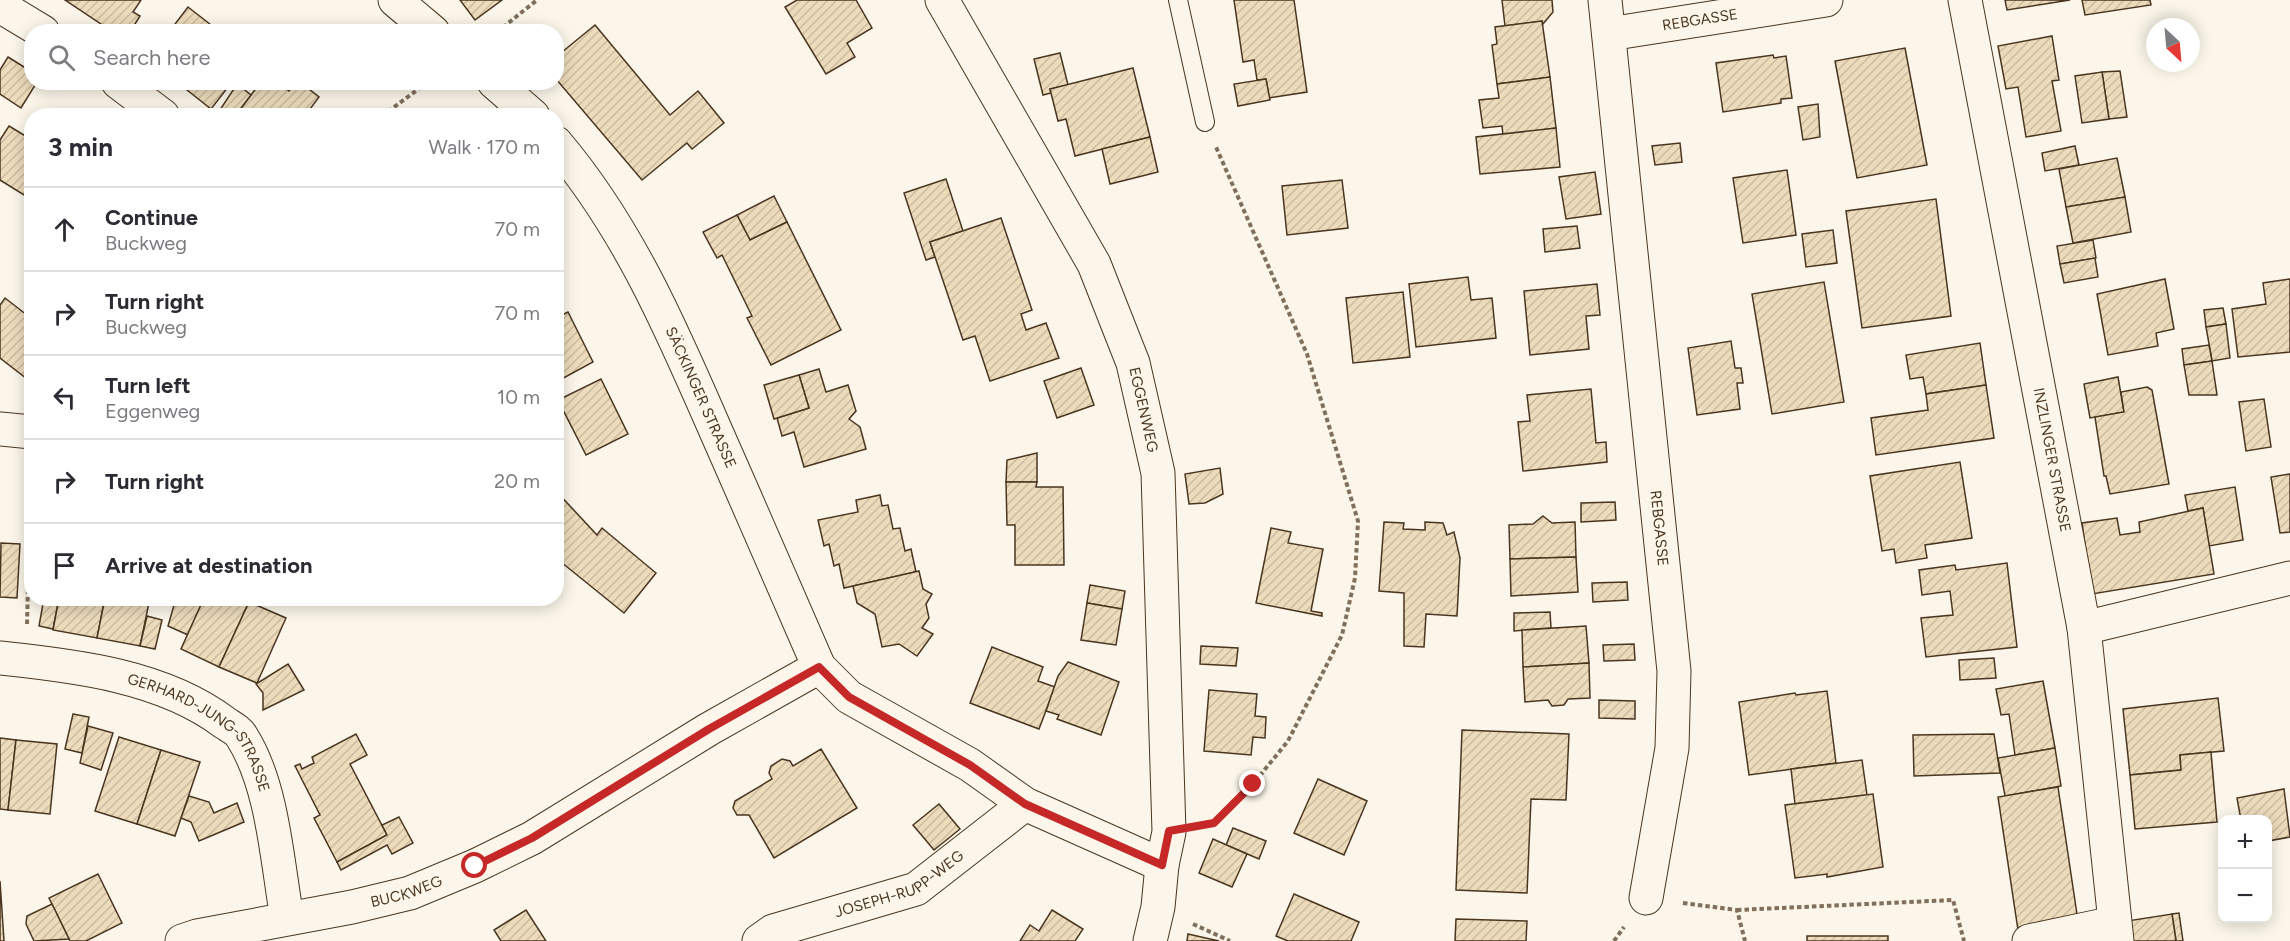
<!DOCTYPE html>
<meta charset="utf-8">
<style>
:root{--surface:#fff;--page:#f2f2f3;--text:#2b2b33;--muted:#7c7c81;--line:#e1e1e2}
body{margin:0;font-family:Figtree,sans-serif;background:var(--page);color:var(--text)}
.controls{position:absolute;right:18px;bottom:18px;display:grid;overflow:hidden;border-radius:12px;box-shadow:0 3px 15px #0003}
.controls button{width:54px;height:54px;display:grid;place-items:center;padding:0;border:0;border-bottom:2px solid var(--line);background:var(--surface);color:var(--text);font:30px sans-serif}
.compass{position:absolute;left:2146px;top:18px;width:54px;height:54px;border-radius:50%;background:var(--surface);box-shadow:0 3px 15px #0003;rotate:154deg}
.stop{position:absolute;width:18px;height:18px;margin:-14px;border:4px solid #c62828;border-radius:50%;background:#fff}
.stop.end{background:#c62828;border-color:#fff;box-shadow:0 2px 6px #0008}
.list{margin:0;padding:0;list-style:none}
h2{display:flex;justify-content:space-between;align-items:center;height:78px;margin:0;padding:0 24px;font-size:26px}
h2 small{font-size:20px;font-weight:400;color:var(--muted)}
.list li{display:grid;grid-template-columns:39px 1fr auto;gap:18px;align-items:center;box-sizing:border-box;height:84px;padding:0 24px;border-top:2px solid var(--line)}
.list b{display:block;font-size:22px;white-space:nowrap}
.list p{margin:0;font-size:20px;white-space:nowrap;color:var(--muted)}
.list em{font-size:20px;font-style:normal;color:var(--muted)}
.icon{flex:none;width:33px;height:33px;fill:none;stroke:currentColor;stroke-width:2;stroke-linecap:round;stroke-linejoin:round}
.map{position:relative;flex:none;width:2290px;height:941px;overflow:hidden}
.search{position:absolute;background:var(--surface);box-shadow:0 3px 15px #0003;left:24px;top:24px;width:540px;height:66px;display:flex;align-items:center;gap:15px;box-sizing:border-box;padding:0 21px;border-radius:24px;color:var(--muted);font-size:22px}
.panel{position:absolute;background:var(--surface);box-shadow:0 3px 15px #0003;left:24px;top:108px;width:540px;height:498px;border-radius:24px}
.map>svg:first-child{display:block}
.building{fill:url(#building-hatch);stroke:#4a3520;stroke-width:1.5}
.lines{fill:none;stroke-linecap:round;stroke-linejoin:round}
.lane-casing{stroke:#4a3520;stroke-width:20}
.street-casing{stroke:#4a3520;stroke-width:35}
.path{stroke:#7f6f5c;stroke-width:4;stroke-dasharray:4.5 3;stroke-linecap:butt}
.lane{stroke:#fbf6e9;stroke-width:18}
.street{stroke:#fbf6e9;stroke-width:33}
.route{stroke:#c62828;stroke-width:8}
.labels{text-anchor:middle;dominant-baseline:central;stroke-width:4.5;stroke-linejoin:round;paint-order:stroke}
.street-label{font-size:15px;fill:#4a3520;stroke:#fbf6e9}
</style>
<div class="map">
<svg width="2290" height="941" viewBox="0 0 2290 941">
<defs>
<pattern id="building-hatch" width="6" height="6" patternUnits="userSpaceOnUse" patternTransform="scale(1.5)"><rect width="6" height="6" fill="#ecdcbc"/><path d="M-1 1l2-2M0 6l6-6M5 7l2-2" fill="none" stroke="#ccbda1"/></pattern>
</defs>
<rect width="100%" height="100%" fill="#fbf6e9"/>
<g class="building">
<polygon points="65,0 141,0 133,12 140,16 130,32 113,32"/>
<polygon points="460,0 502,0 475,20"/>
<polygon points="797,0 856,0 872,28 847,43 855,57 826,74 785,7"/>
<polygon points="1234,0 1294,0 1307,92 1269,98 1266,79 1257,80 1254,60 1243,62"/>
<polygon points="1502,0 1552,0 1553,12 1543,24 1542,21 1505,26"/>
<polygon points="2005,0 2070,0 2007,10"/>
<polygon points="2082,0 2150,0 2151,5 2085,15"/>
<polygon points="188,7 220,32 169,32"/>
<polygon points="1542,21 1550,77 1497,84 1492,45 1497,44 1495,27"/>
<polygon points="595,25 670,115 698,91 724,123 692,149 687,143 642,180 556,79 556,57"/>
<polygon points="2052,36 2059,80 2052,81 2061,131 2026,137 2018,87 2006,89 1998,46"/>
<polygon points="1905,48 1927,165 1857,178 1835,61"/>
<polygon points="1060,53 1068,85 1050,89 1051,93 1043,95 1034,59"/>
<polygon points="1773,55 1774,58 1786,56 1792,98 1781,99 1781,103 1723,112 1716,63"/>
<polygon points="8,57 32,72 32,82 37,82 21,108 0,94 0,70"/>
<polygon points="1133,68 1150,137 1075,156 1066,119 1058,121 1050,89"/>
<polygon points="2120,71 2127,117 2109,119 2102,72"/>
<polygon points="2102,72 2109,119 2082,123 2075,76"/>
<polygon points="1550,77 1556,128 1503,135 1502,126 1483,128 1479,100 1499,98 1497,84"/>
<polygon points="1266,79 1270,100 1238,106 1234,84"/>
<polygon points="177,82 232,82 211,109"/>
<polygon points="261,82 277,82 289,91 296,82 300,82 319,97 305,116 235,116"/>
<polygon points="237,84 251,95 235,116 216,116"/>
<polygon points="1818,104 1820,137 1803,140 1798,107"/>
<polygon points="9,126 32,140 32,200 0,180 0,140"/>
<polygon points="1556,128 1560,167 1480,174 1476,137"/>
<polygon points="1150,137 1158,172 1110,184 1102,149"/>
<polygon points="1680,143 1682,162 1655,165 1652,146"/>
<polygon points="2075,146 2079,165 2045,171 2042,153"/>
<polygon points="2117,158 2125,197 2066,207 2059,169"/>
<polygon points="1787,170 1796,235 1743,243 1733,178"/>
<polygon points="1595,172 1601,214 1566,219 1559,177"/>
<polygon points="946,179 963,231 930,242 935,257 926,260 904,193"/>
<polygon points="1342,180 1348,228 1287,235 1282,186"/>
<polygon points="774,196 787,222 750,240 737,215"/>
<polygon points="2125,197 2131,232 2073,243 2066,207"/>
<polygon points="1936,199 1951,316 1862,328 1846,211"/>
<polygon points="737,215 750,240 787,222 841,330 771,365 747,318 752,316 722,255 717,258 703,232"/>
<polygon points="1001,218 1032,310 1021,314 1026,330 1046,323 1059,358 990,381 975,336 963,340 930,242"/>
<polygon points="1577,226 1580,248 1545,252 1543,229"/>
<polygon points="1833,230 1837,263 1806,267 1802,234"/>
<polygon points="2093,240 2096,258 2060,264 2057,246"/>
<polygon points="2095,258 2098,277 2064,283 2060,264"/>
<polygon points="1468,277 1471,300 1492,298 1496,338 1416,347 1409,284"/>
<polygon points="2165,279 2174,329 2156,333 2158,346 2108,355 2097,294"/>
<polygon points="2290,279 2290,352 2238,357 2232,309 2266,304 2263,283"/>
<polygon points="1824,282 1844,402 1772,414 1752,294"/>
<polygon points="1597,284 1600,315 1586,316 1589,349 1530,355 1524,291"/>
<polygon points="1403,292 1410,357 1353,363 1346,298"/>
<polygon points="5,298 32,319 31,382 0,358 0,305"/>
<polygon points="2223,308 2226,324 2206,327 2204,310"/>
<polygon points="568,312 593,362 558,381 556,318"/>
<polygon points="2226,324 2230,358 2212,361 2206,327"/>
<polygon points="1731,341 1735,368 1741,368 1743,383 1737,383 1740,409 1697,415 1688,348"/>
<polygon points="1980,343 1986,385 1926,394 1923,377 1910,379 1906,355"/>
<polygon points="2209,345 2212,361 2184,365 2182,349"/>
<polygon points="2212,361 2217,395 2189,395 2184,365"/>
<polygon points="1081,368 1094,405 1057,418 1044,381"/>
<polygon points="819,369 826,392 848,385 856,411 849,419 860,427 866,449 804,467 794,432 782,436 777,418 809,408 799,375"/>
<polygon points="799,375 809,408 774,419 764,385"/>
<polygon points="2118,377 2124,412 2090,418 2084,384"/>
<polygon points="601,379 628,434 586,455 558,400"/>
<polygon points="1986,385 1994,438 1876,455 1871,418 1928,410 1926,394"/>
<polygon points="2147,387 2152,390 2169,484 2110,494 2106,476 2104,476 2095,417 2124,412 2121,392"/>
<polygon points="1591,389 1596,443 1606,442 1607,462 1523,471 1518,422 1530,421 1527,395"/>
<polygon points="2264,399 2271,447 2246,451 2239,402"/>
<polygon points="1037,453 1037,482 1006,482 1007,460"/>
<polygon points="1960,462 1972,538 1925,545 1927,558 1896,563 1894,549 1882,551 1870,476"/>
<polygon points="1220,468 1223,494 1205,503 1189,504 1185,474"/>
<polygon points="2290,474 2290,532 2280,533 2271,477"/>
<polygon points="1006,482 1037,482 1036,487 1063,487 1064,565 1015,565 1015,525 1007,525"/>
<polygon points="2235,487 2243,540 2209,546 2203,508 2188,511 2185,495"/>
<polygon points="556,491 597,535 602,528 656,573 624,613 556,558"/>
<polygon points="880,495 882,506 888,505 893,529 900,528 905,551 911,549 916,572 844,588 839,564 834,566 829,544 824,546 818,520 858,512 856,500"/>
<polygon points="1615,502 1616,520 1581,522 1581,503"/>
<polygon points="2203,508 2214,574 2092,594 2082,523 2117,518 2120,535 2140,532 2139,522"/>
<polygon points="1543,516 1552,523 1575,522 1576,557 1510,559 1509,525 1533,524"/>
<polygon points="1384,522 1404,523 1403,529 1425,530 1425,522 1443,523 1447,535 1454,532 1460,558 1457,616 1426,614 1424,647 1404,646 1404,593 1379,591"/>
<polygon points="1271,528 1291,532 1288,543 1323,549 1311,611 1322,613 1322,616 1256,603"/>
<polygon points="1,543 20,544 17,598 0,597"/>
<polygon points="1576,557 1578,592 1511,596 1510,559"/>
<polygon points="2007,563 2017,647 1926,657 1921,618 1953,615 1950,591 1922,595 1919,570 1955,565 1956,570"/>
<polygon points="919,571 923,589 932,594 926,604 929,618 922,628 933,634 917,656 899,644 882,647 875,614 857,603 853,586"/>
<polygon points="1627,582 1628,600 1593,602 1592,583"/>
<polygon points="1090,585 1125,591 1122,609 1087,603"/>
<polygon points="44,598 59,599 53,629 39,626"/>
<polygon points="105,598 97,638 53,630 59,598"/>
<polygon points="105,598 150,598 140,646 97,638"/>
<polygon points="176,598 203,601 188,635 168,626"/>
<polygon points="204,598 242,598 249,602 219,667 181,649"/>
<polygon points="249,602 286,618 257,683 219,667"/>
<polygon points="1087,603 1122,609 1116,645 1081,640"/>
<polygon points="1550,612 1551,628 1514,631 1514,613"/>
<polygon points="147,616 162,620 155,649 140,646"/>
<polygon points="1586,626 1589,663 1523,667 1522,630"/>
<polygon points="1634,644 1635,660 1604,661 1603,645"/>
<polygon points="1201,646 1238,648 1236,666 1200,664"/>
<polygon points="992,647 1043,667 1038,681 1055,687 1039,729 970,703"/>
<polygon points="1994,658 1996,678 1960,680 1959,660"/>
<polygon points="1068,662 1119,682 1101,735 1057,719 1059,715 1046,711 1058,676"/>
<polygon points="1589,663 1590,698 1568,699 1564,705 1552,706 1548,700 1525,702 1523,667"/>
<polygon points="288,664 304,690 263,710 263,693 256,684"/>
<polygon points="2043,681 2055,748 2015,755 2009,714 2001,715 1996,689"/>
<polygon points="1209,690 1257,694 1255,716 1266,717 1265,738 1253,737 1251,755 1204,751"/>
<polygon points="1827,691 1836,763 1749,775 1739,702 1795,693 1796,695"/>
<polygon points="2218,698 2224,751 2180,755 2181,770 2130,775 2123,709"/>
<polygon points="1599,700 1635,701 1635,719 1599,718"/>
<polygon points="73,714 89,717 82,753 65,749"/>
<polygon points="88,726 113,733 101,770 80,763"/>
<polygon points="1462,730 1569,734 1566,800 1531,799 1527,893 1456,890"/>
<polygon points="356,734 367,755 350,764 387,835 337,862 314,818 320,815 295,766 300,764 302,769 314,763 312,757"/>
<polygon points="1994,734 2000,773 1914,776 1913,735"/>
<polygon points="119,737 161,750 137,824 95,811"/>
<polygon points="0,738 16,740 8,810 0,809"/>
<polygon points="16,740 57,744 50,814 8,810"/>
<polygon points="2055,748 2061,786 2005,796 1998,758"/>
<polygon points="821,749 857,808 774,858 749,815 737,815 733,808 735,801 772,779 769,773 771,766 782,759 790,761 793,766"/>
<polygon points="161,750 200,762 175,836 137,824"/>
<polygon points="2211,752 2217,822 2135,829 2130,775 2181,770 2180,755"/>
<polygon points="1862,760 1867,795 1795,804 1791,769"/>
<polygon points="1318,779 1367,801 1344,855 1294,833"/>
<polygon points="2058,787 2078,921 2018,930 1998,797"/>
<polygon points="2284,789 2290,837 2268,841 2268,820 2241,820 2237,798"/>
<polygon points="1873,794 1883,867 1827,877 1827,874 1795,878 1785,805"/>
<polygon points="189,796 209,802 214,813 237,803 244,822 199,841 191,822 181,818"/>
<polygon points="939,804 960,829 934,850 913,825"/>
<polygon points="399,817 413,843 392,854 387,845 341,870 337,862 387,835 382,825"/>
<polygon points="1233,828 1266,841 1259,859 1226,845"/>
<polygon points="1213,839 1247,854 1232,887 1199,873"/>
<polygon points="98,874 122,923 86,941 70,941 49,898"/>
<polygon points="0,881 4,941 0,941"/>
<polygon points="1294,894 1359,922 1351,941 1288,941 1276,936"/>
<polygon points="52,904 69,939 34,941 26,924 27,916"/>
<polygon points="526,910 546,941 501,941 494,930"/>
<polygon points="1052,910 1083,929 1075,941 1020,941 1030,925 1039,931"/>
<polygon points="2179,913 2183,941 2176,941 2172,914"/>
<polygon points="2172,914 2176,941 2131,941 2127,921"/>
<polygon points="1456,919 1527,921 1526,941 1455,941"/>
<polygon points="1188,934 1219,941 1187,941"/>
<rect x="1807" y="936" width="81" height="5"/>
</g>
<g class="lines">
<g class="lane-casing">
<polyline id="lane" points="1178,0 1205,122"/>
</g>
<g class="street-casing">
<g id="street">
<polyline points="395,0 433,32"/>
<path id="s1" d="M942,0L1094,264L1133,363L1158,473L1169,832L1162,865"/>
<path id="s2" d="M1605,0L1674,671L1672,748L1646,898"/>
<path id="s3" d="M1965,0L2084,628L2117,941"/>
<polyline points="0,6 43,32"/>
<path id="s4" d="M1609,34L1826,0"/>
<polyline points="118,82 163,116"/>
<polyline points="494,82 533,116"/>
<path id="s5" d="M556,143C628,228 671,328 715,429C750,508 784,587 819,667L849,697L970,765L1025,804L1162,865L1158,907L1150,941"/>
<polyline points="0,429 32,432"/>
<polyline points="2084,628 2290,578"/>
<path id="s6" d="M0,658C76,666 163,676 225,723C231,727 239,731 242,737C273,786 277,861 287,918"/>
<path id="s7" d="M182,941L197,936L352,907L410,893L475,866L532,838L709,729L819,667"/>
<path id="s8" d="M759,941L773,931L916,889L1025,804"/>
<polyline points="2029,941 2114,923"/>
</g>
</g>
<g class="path">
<polyline points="497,32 537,0"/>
<polyline points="382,116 428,82"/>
<polyline points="27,624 31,470"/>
<polyline points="1205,824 1214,823 1253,784 1288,741 1342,635 1355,578 1358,521 1307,354 1216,147"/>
<polyline points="1683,903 1737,910 1745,941"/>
<polyline points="1737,910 1953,900 1964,941"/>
<polyline points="1193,924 1230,941"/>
<polyline points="1614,941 1624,927"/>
</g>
<use href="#lane" class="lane"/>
<use href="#street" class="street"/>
</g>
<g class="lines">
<polyline class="route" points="475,866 532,838 709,729 819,667 849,697 970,765 1025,804 1162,865 1169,831 1214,823 1253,784"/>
</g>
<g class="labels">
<g class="street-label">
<text stroke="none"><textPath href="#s4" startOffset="92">REBGASSE</textPath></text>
<text stroke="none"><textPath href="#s5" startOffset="294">SÄCKINGER STRASSE</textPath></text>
<text stroke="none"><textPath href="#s1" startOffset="459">EGGENWEG</textPath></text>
<text stroke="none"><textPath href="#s3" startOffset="468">INZLINGER STRASSE</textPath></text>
<text stroke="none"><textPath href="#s2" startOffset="531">REBGASSE</textPath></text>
<text stroke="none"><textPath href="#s6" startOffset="224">GERHARD-JUNG-STRASSE</textPath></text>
<text stroke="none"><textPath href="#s8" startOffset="153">JOSEPH-RUPP-WEG</textPath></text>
<text stroke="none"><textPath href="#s7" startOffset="230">BUCKWEG</textPath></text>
</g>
</g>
</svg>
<div class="controls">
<button>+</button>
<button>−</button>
</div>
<svg class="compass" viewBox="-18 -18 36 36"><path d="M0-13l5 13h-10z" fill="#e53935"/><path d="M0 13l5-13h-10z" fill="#7c7c81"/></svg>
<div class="stop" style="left:475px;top:866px"></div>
<div class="stop end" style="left:1253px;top:784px"></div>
<div class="search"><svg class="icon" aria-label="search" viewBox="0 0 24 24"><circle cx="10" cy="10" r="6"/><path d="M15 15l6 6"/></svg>Search here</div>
<section class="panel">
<h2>3 min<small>Walk · 170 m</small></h2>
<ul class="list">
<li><svg class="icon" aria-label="ahead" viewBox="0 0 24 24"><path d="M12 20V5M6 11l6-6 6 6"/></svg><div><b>Continue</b><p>Buckweg</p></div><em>70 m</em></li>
<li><svg class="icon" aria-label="right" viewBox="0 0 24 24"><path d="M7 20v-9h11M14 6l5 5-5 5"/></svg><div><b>Turn right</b><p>Buckweg</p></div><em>70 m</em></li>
<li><svg class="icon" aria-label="left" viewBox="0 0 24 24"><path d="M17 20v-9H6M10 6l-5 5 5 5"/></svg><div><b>Turn left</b><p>Eggenweg</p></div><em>10 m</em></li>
<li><svg class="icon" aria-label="right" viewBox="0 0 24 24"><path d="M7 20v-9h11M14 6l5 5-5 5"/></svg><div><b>Turn right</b></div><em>20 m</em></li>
<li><svg class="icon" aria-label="arrive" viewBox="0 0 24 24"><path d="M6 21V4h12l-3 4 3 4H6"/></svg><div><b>Arrive at destination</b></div></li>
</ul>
</section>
</div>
